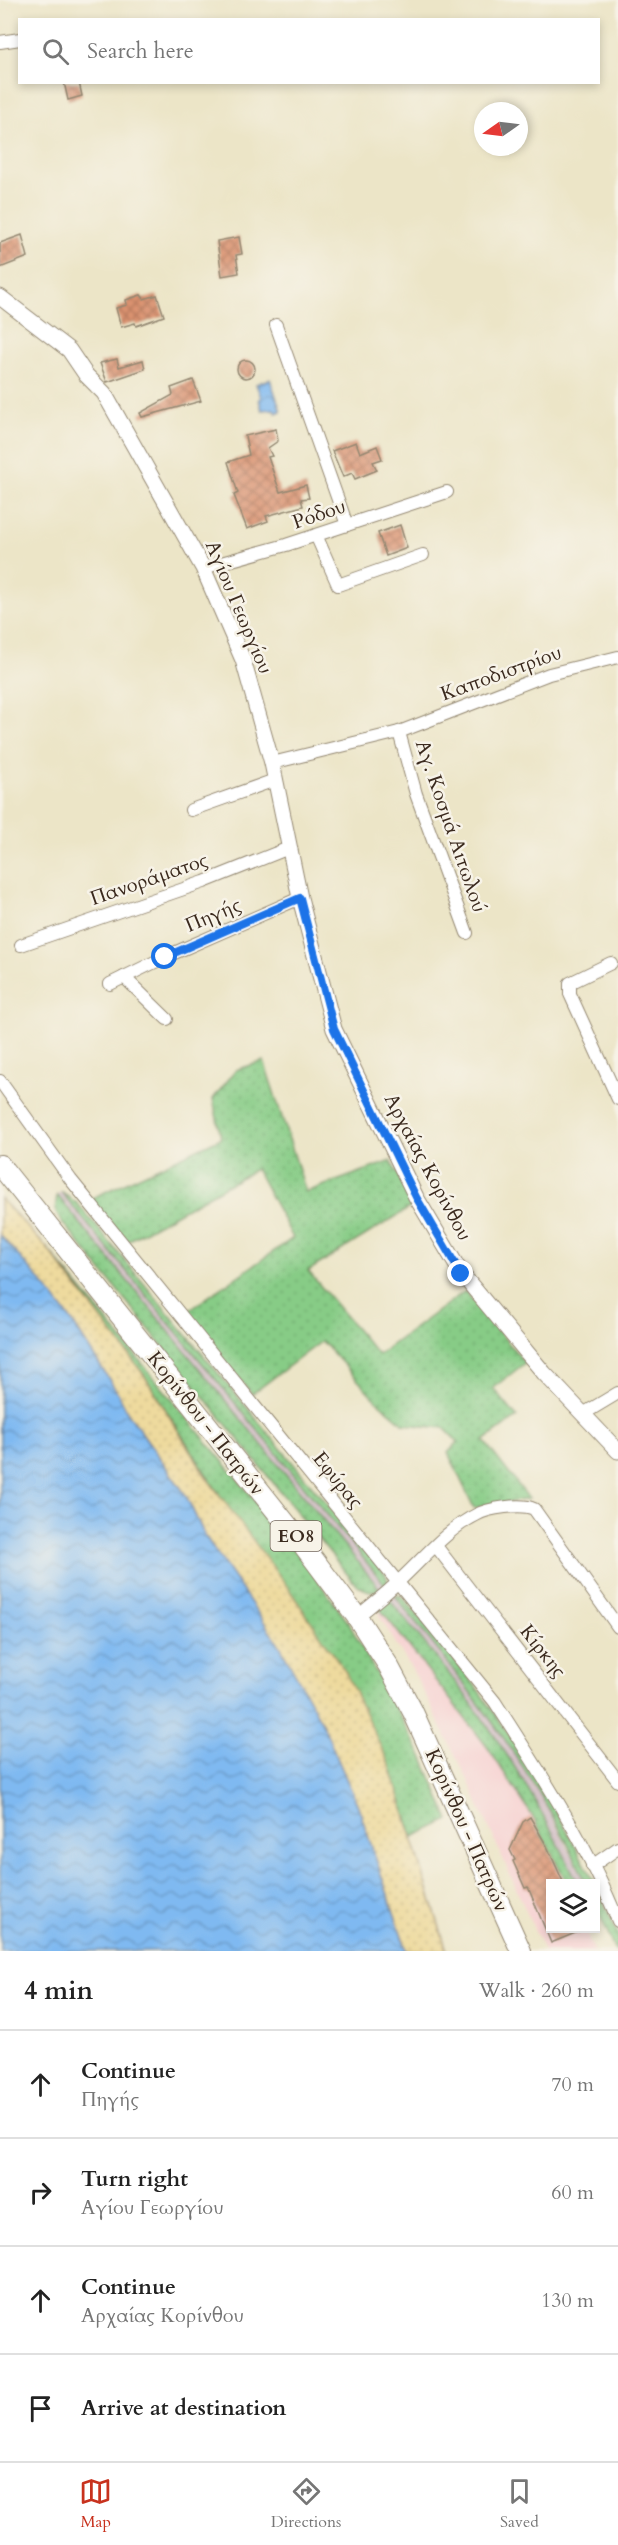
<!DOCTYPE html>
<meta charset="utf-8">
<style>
:root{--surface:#fff;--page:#f6f6f6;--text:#222;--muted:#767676;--line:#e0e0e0;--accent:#c8321e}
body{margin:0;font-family:Cardo,serif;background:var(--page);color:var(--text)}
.controls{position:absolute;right:18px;bottom:18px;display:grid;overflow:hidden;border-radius:0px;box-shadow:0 3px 9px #0003}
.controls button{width:54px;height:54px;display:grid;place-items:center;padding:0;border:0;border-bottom:2px solid var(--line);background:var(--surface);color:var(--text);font:30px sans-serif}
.compass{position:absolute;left:474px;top:102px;width:54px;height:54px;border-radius:50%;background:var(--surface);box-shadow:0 3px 9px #0003;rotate:256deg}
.stop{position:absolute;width:18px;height:18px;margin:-14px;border:4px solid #1a73e8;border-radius:50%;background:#fff}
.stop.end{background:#1a73e8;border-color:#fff;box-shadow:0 2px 6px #0008}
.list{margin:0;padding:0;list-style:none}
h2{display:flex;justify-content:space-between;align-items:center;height:78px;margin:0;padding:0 24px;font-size:26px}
h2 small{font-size:20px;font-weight:400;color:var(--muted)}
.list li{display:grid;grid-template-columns:39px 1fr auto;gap:18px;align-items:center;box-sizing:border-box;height:108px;padding:0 24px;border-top:2px solid var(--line)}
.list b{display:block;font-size:22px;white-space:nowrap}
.list p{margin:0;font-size:20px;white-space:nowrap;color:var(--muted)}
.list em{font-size:20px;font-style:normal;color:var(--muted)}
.icon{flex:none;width:33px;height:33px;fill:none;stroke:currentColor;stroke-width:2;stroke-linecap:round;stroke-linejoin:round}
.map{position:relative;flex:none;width:618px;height:1951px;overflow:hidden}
.search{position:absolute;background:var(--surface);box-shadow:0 3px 9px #0003;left:18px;right:18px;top:18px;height:66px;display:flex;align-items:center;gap:15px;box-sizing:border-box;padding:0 21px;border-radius:0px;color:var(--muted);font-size:22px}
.sheet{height:510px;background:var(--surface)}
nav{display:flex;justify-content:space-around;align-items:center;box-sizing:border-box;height:84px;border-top:2px solid var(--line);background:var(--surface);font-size:16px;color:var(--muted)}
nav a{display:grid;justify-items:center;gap:3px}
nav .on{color:var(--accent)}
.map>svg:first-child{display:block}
.built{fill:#f7cfd0}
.railway{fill:#d2bdc5}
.grass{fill:url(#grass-dots);stroke:#617b52;stroke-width:1.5}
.sand{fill:url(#sand-dots);stroke:#94825e;stroke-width:1.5}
.water{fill:url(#water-waves);stroke:#5d7288;stroke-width:1.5}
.building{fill:url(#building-cross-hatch)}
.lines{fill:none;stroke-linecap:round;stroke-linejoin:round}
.minor-casing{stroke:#948872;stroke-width:14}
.tertiary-casing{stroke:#948872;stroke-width:17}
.primary-casing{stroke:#948872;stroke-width:22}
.minor{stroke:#fff;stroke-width:12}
.tertiary{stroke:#fff;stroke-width:15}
.primary{stroke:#fff;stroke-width:20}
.route{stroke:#1a73e8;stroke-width:8}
.labels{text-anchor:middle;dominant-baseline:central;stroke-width:5;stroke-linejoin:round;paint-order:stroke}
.shield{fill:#f7f3e8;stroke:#73665b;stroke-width:1.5}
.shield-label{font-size:18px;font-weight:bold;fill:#3b2a1e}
.street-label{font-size:20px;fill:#3b2a1e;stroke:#f7f3e8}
</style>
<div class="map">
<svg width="618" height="1951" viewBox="0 0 618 1951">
<defs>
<pattern id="grass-dots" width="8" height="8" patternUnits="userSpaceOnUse" patternTransform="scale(1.5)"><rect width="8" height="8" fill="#87cc86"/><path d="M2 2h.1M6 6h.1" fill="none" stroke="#75af73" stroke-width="1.8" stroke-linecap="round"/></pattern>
<pattern id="sand-dots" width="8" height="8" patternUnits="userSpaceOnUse" patternTransform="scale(1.5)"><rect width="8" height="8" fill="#eeda9e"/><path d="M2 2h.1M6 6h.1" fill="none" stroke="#cdbb88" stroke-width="1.8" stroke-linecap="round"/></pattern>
<pattern id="water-waves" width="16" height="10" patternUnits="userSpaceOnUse" patternTransform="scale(1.5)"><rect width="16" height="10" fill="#7fb9f1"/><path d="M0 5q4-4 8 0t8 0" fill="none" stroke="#6997c3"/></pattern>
<pattern id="building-cross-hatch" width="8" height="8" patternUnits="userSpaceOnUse" patternTransform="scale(1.5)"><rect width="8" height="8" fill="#da926f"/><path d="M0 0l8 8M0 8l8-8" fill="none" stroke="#b2775b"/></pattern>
</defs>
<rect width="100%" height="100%" fill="#f7f3e8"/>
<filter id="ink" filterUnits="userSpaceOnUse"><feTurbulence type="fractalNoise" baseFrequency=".0167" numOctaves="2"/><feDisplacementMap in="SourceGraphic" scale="12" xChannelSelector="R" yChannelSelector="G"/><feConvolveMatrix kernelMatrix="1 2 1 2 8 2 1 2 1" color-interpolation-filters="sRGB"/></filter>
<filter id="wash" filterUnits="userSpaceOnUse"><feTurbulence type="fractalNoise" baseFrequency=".008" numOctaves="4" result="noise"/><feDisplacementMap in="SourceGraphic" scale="24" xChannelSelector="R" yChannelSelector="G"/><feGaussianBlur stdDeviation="1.35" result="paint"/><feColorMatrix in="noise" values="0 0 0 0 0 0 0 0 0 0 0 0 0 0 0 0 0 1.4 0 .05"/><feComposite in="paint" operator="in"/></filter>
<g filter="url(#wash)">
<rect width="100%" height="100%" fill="#ece5c7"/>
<polygon class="built" points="380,1609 488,1748 531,1814 567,1883 550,1884 550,1928 585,1929 594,1951 544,1951 467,1778 413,1671 379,1616"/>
<g class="railway">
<polygon points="61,1192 386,1586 381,1590 57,1195"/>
<polygon points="394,1595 468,1688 511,1749 550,1813 586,1883 578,1883 544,1816 506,1753 464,1693 389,1599"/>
</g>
<g class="grass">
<polygon points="264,1061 306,1192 391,1161 413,1206 308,1271 378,1355 465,1291 525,1363 493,1388 517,1417 484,1441 529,1499 474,1508 448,1453 458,1442 444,1428 404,1424 377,1401 322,1341 252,1394 185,1313 293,1238 256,1169 126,1242 90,1199 221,1138 213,1099 236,1070"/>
<polygon points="61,1192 77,1203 386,1575 388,1582 386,1586"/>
<path d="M57,1195L381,1590C371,1593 366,1590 356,1585L59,1218L55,1209Z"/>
<polygon points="47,1248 292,1545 348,1622 422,1756 449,1820 413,1837 390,1766 144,1375"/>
<path d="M394,1595L402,1596L474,1684L517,1746L548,1796L595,1883H586C540,1776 466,1685 394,1595Z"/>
<path d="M389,1599C414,1630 439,1660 463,1692C508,1751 546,1816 578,1883H567L531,1814L488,1748L380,1609Z"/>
<polygon points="596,1885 618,1935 618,1951 615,1951 596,1906"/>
</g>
<polygon class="sand" points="0,1198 47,1248 144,1375 207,1478 284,1582 345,1671 390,1766 447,1951 407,1951 358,1806 323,1725 278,1644 205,1536 185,1494 128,1413 119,1395 71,1320 0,1235"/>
<g class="water">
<polygon points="270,379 281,411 276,413 274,409 262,410 259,399 261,397 256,384"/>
<polygon points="0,1235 46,1287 71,1320 119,1395 128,1413 185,1494 205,1536 279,1644 323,1725 358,1806 407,1951 0,1951"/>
</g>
<g id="blocks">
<g class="building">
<polygon points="64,82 79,82 82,96 68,100"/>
<polygon points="22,235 28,257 0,268 0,243"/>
<polygon points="239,237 242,254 236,255 239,273 222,276 217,241"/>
<polygon points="141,295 144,299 157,295 164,316 136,326 135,323 121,327 116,308 127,305 126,300"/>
<polygon points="117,359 119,367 143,360 145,369 107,382 100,363"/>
<circle cx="246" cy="369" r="9"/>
<polygon points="193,380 201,401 142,417 140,413 173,395 171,388"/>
<polygon points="276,429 278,441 268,448 272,456 268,457 280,492 306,485 309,498 301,499 303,506 266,516 268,521 247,529 234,495 238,493 228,462 249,455 245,436"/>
<polygon points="356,442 360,453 377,446 382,459 373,462 377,470 355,479 352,473 343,477 332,451"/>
<polygon points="400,525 407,548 386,556 378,533"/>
<polygon points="530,1817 547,1846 564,1884 550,1884 550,1929 585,1929 551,1943 528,1887 525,1888 513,1861 515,1860 510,1850 523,1822"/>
</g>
</g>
</g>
<g filter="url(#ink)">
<use href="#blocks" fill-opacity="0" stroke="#948872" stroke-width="1.5"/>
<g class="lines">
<g class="minor-casing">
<g id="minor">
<polyline points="0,42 20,39"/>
<polyline points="276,325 347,525"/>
<polyline points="316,535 338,585 423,555"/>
<polyline points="203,568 286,545 447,492"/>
<polyline points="399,732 416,794 467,933"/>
<polyline points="272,763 399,732 549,674 618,657"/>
<polyline points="191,810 275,780"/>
<polyline points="21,945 204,882 289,848"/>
<polyline points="611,963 570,983 570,994 618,1099"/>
<polyline points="124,977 167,1019"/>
<polyline points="110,984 165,957 300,898"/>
<path d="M0,1081L71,1180L495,1702C540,1772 587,1843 618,1921"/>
<polyline points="583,1414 618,1393"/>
<polyline points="436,1546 618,1781"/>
<path d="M357,1617C371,1605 386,1594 399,1581C423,1559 447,1529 476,1515C488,1508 522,1503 534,1509L618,1627"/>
<polyline points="592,1866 618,1848"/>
</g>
</g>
<g class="tertiary-casing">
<polyline id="tertiary" points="0,297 69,350 86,375 104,393 203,568 243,660 272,763 300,898 334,1029 416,1197 461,1273 544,1373 618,1451"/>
</g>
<g class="primary-casing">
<polyline id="primary" points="0,1165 300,1541 357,1617 388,1665 413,1712 521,1951"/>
</g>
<use href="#minor" class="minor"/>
<use href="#tertiary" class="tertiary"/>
<use href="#primary" class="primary"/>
</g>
</g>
<g class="lines" filter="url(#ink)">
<polyline class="route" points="165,957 300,898 334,1029 416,1197 461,1274"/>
</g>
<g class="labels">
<rect class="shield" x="270.5" y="1521" width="51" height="30" rx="4.5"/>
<g class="shield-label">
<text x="296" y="1536">ΕΟ8</text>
</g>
<g class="street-label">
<text transform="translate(319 514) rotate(-19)">Ρόδου</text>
<text transform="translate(239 607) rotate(67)">Αγίου Γεωργίου</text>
<text transform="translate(501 673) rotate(-20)">Καποδιστρίου</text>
<text transform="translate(451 826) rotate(71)">Αγ. Κοσμά Αιτωλού</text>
<text transform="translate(149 879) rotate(-19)">Πανοράματος</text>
<text transform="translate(213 915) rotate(-23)">Πηγής</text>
<text transform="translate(428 1167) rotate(62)">Αρχαίας Κορίνθου</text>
<text transform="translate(206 1423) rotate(52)">Κορίνθου - Πατρών</text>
<text transform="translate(338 1480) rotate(51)">Εφύρας</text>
<text transform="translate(543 1651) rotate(52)">Κίρκης</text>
<text transform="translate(467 1830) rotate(66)">Κορίνθου - Πατρών</text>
</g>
</g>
</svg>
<div class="controls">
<button><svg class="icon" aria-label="layers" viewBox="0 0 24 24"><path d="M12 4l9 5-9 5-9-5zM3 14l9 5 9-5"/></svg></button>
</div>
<svg class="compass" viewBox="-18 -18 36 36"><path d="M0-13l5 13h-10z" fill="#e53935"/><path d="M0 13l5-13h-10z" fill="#767676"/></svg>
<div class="stop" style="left:165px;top:957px"></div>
<div class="stop end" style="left:461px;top:1274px"></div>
<div class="search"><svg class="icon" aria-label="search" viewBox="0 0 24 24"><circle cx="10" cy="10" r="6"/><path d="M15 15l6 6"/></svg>Search here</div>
</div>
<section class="sheet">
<h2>4 min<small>Walk · 260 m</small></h2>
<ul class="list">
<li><svg class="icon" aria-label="ahead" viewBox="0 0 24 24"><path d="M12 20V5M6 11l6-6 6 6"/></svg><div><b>Continue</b><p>Πηγής</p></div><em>70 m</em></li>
<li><svg class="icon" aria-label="right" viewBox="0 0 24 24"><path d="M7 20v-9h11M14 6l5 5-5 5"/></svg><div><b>Turn right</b><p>Αγίου Γεωργίου</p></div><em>60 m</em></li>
<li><svg class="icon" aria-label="ahead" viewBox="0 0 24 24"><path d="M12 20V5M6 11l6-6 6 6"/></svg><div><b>Continue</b><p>Αρχαίας Κορίνθου</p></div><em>130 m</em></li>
<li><svg class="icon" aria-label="arrive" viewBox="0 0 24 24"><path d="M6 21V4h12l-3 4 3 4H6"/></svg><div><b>Arrive at destination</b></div></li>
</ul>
</section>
<nav>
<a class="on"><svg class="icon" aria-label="map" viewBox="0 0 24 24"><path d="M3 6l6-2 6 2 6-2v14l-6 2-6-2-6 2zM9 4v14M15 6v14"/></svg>Map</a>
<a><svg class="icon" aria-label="directions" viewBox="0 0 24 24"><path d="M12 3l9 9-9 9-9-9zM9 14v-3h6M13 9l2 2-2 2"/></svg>Directions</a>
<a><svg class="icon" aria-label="saved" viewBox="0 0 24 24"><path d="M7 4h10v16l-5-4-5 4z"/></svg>Saved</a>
</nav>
